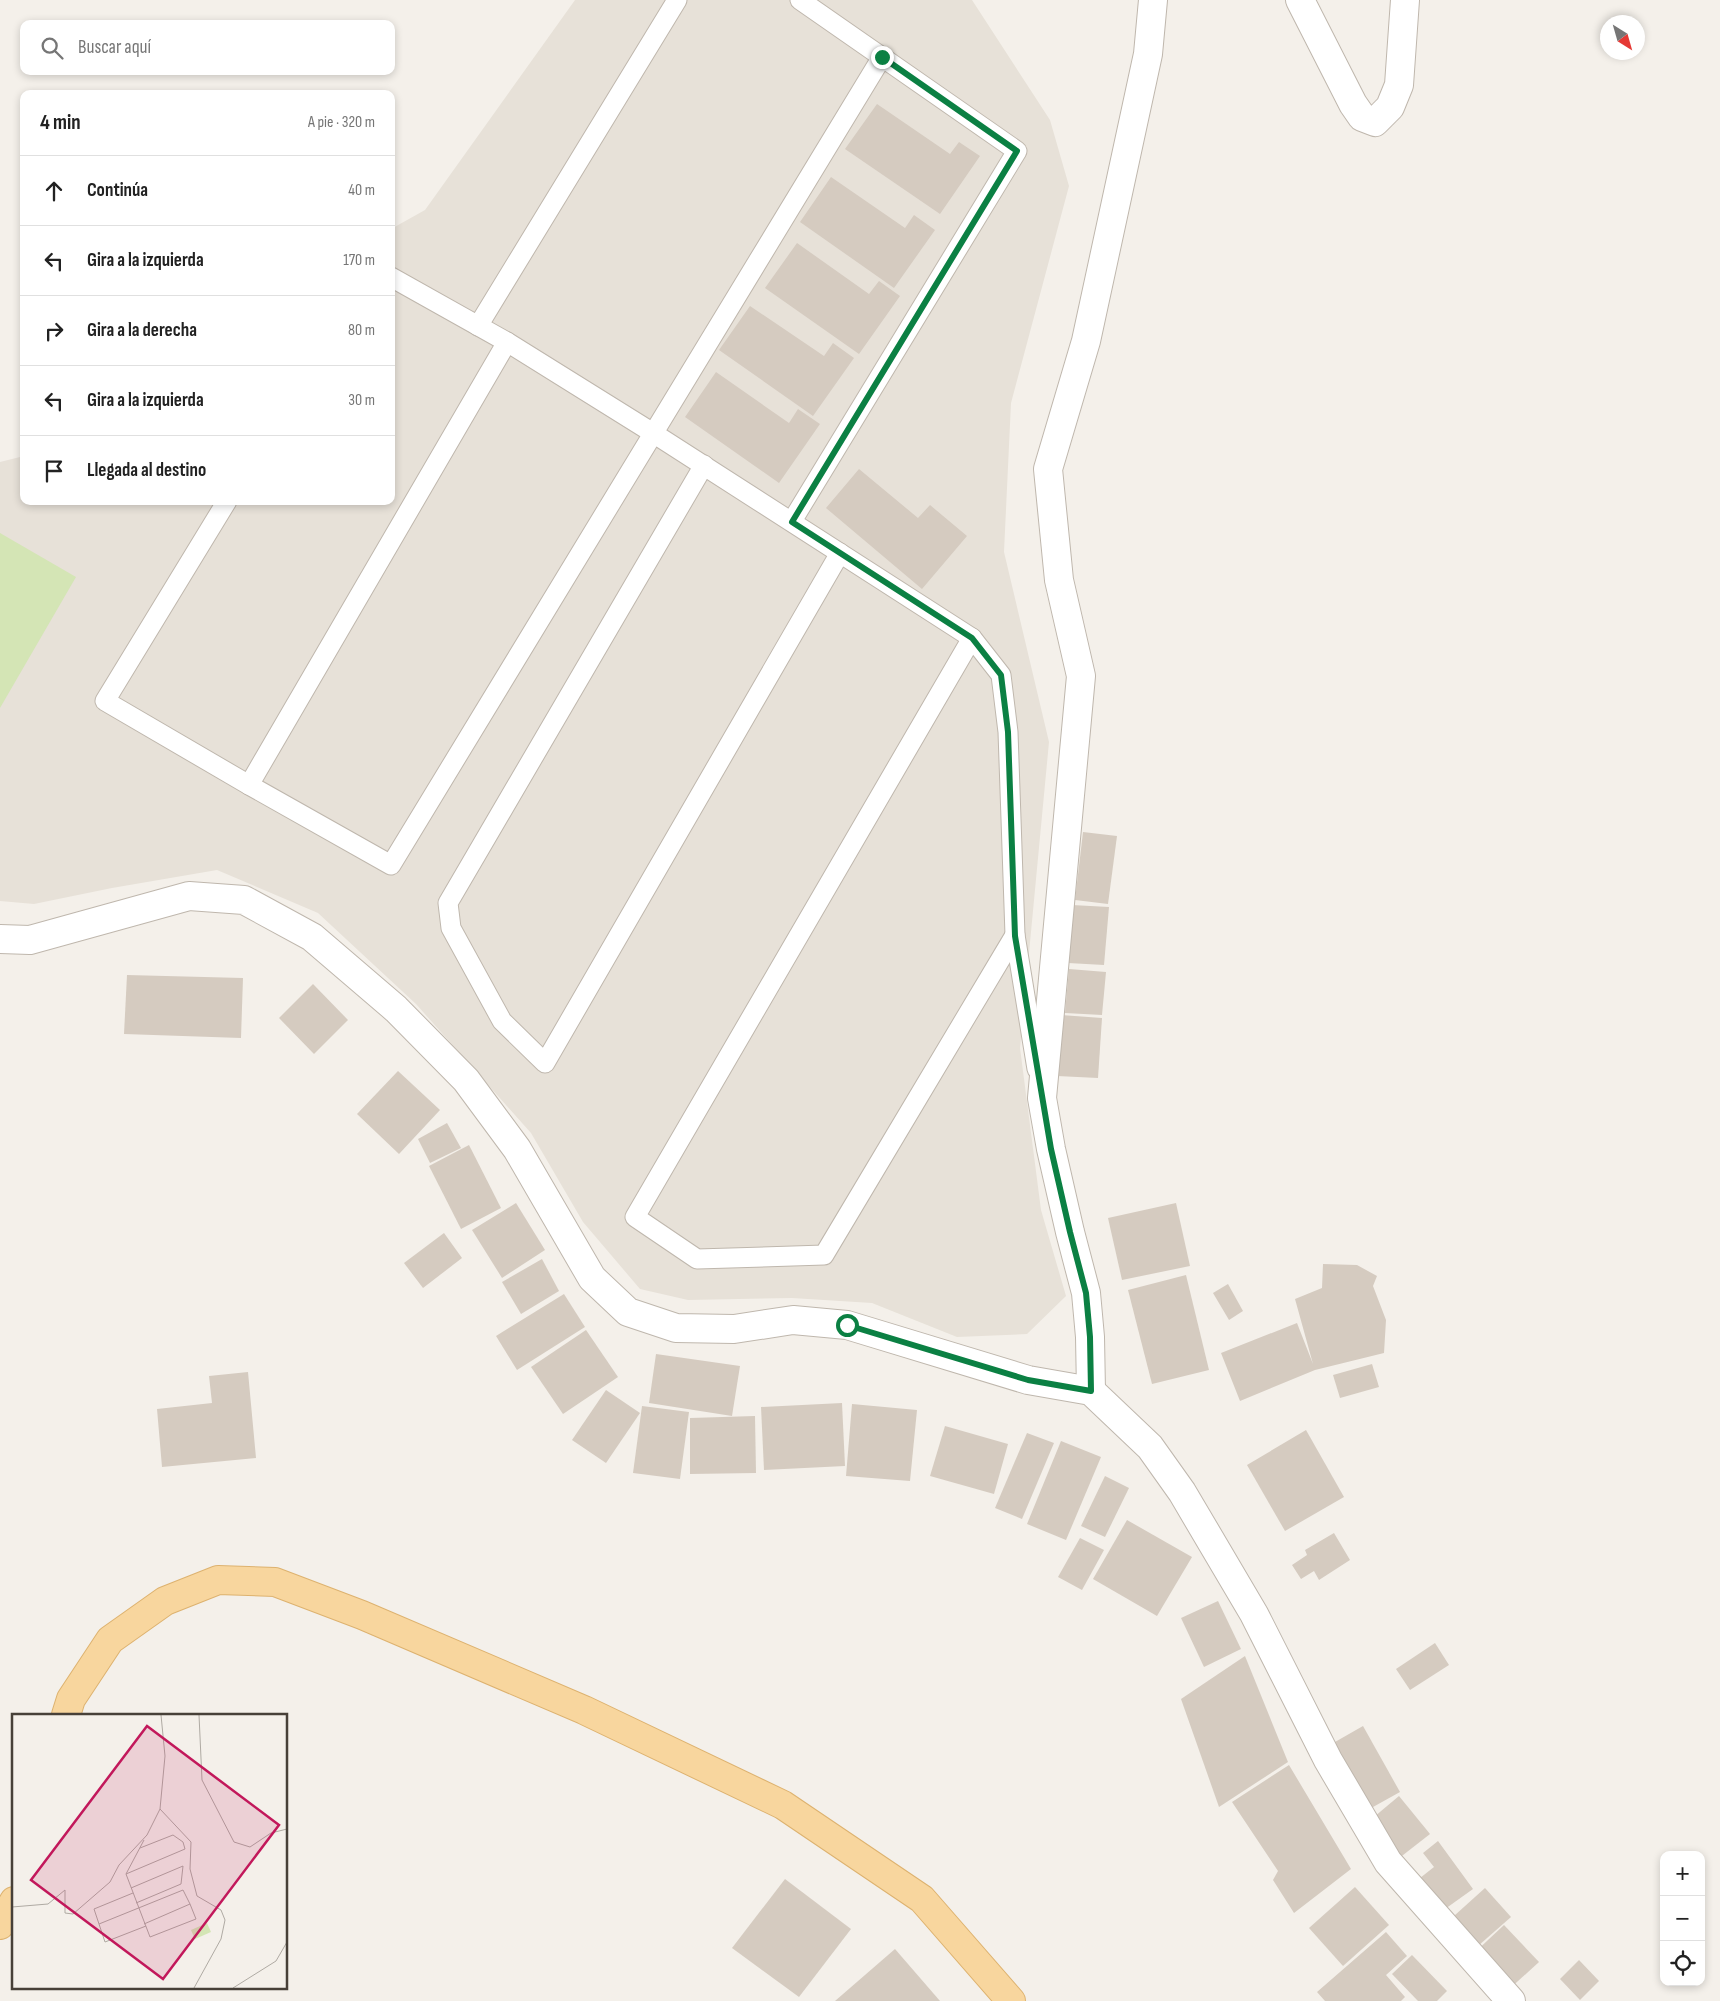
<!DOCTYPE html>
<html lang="es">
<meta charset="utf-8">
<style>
:root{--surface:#fff;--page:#f2f2f2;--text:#222;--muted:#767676;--line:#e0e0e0}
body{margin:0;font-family:"Sofia Sans Condensed",sans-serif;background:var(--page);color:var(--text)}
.controls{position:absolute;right:15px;bottom:15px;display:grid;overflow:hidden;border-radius:10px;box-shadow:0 2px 8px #0003}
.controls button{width:45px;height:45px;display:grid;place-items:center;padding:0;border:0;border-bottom:1px solid var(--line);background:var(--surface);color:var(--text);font:25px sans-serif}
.compass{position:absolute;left:1600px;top:15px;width:45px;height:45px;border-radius:50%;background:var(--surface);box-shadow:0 2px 8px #0003;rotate:143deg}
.stop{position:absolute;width:15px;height:15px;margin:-11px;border:4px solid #0b8043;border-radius:50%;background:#fff}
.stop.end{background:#0b8043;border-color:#fff;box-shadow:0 1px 5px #0008}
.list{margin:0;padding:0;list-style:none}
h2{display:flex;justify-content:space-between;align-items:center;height:65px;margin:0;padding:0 20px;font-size:21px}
h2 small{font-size:16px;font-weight:400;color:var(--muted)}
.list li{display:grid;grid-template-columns:32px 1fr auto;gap:15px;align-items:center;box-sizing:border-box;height:70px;padding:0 20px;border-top:1px solid var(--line)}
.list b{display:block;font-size:19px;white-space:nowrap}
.list em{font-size:16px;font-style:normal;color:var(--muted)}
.icon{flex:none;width:28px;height:28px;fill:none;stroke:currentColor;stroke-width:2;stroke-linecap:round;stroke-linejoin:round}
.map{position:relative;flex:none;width:1720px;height:2001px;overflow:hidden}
.search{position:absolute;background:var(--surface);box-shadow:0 2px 8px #0003;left:20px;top:20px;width:375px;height:55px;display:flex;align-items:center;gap:12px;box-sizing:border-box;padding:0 18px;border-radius:10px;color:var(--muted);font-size:19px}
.panel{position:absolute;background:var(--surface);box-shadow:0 2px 8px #0003;left:20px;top:90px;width:375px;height:415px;border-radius:10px}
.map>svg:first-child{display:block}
.residential{fill:#e7e1d8}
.green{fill:#d4e5b5}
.building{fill:#d5cbc0}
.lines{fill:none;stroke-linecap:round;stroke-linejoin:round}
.service-casing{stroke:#bfb7ad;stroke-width:21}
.minor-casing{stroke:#bfb7ad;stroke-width:30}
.primary-casing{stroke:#ddb26f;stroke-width:30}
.service{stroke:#fff;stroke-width:19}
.minor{stroke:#fff;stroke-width:28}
.primary{stroke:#f8d69e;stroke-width:28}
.route{stroke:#0b8043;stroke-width:6}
.inset-road{fill:none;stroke:#afaaa3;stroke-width:1}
.view{fill:#c2185b;fill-opacity:0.15;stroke:#c2185b;stroke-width:2.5}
.inset-edge{fill:none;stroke:#474038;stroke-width:2.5}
</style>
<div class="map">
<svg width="1720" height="2001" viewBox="0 0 1720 2001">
<rect width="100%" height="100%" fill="#f4f0ea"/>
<polygon class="residential" points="575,0 972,0 1050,120 1069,186 1011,403 1004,552 1049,742 1020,1048 1041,1210 1066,1296 1027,1334 957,1337 872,1303 792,1298 688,1300 640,1289 583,1222 531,1133 416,1004 318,913 217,870 112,888 34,904 0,901 0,462 24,456 24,501 391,501 391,229 425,210"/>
<polygon class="green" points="0,533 76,577 0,708"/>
<g class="building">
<polygon points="877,104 950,154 959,142 980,156 940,214 845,149"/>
<polygon points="831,177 905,228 914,215 935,230 894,288 800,222"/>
<polygon points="797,243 869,294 879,281 900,296 859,354 765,288"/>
<polygon points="750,306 824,356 833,343 854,358 813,416 719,350"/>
<polygon points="716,372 789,423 798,409 820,424 779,483 685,417"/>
<polygon points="859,469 918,518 930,505 967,536 922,589 826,508"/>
<polygon points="1083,832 1117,836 1108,904 1075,900"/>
<polygon points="1072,905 1109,907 1104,965 1068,963"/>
<polygon points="1069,969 1106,972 1102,1015 1065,1013"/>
<polygon points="127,975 243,978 241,1038 124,1034"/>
<polygon points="313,984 348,1020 314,1054 279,1018"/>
<polygon points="1061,1015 1102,1018 1098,1078 1057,1076"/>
<polygon points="398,1071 440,1110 399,1154 357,1114"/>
<polygon points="447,1123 461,1148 430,1163 418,1139"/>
<polygon points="469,1145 501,1208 461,1229 429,1166"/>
<polygon points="516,1203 545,1250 502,1278 472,1230"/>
<polygon points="1176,1203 1190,1266 1122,1280 1108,1218"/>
<polygon points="444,1233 462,1258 423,1288 404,1263"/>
<polygon points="542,1259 559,1291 521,1314 502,1282"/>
<polygon points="1323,1264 1357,1265 1377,1276 1373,1286 1386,1320 1384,1353 1315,1370 1240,1401 1221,1353 1297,1323 1313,1364 1295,1299 1322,1288"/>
<polygon points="1186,1275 1209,1370 1152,1384 1128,1290"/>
<polygon points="1228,1284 1243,1311 1229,1320 1213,1293"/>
<polygon points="564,1294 585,1327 517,1370 496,1336"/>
<polygon points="586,1330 618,1377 563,1414 531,1367"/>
<polygon points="656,1354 740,1366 732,1416 649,1403"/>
<polygon points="1372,1364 1379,1387 1340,1398 1333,1375"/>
<polygon points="248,1372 256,1458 162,1467 157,1409 212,1403 209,1376"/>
<polygon points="606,1390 640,1413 606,1463 572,1440"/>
<polygon points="842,1403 845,1466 764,1470 761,1407"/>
<polygon points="852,1404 917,1410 910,1481 846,1476"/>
<polygon points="642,1406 689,1412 680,1479 633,1473"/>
<polygon points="755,1416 756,1473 690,1474 690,1418"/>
<polygon points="945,1426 1008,1444 994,1494 930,1476"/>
<polygon points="1306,1430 1344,1497 1285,1531 1247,1465"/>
<polygon points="1027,1433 1054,1443 1022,1519 995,1508"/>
<polygon points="1061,1441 1101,1457 1066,1540 1027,1524"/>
<polygon points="1105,1476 1129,1488 1105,1537 1081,1526"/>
<polygon points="1127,1520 1192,1557 1157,1616 1093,1579"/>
<polygon points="1334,1533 1350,1560 1319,1580 1314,1571 1301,1579 1292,1565 1307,1555 1305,1550"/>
<polygon points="1080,1538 1104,1550 1082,1590 1058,1577"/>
<polygon points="1218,1601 1241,1649 1204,1667 1181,1618"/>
<polygon points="1435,1643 1449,1665 1410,1690 1396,1669"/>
<polygon points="1245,1656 1288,1762 1219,1807 1181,1699"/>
<polygon points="1363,1726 1400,1792 1364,1812 1328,1746"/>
<polygon points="1289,1765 1351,1869 1294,1913 1273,1880 1278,1871 1232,1802"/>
<polygon points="1399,1796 1430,1834 1398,1859 1368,1822"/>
<polygon points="1438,1841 1473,1889 1438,1914 1415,1882 1434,1867 1423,1853"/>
<polygon points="785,1879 851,1929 799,1997 732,1948"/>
<polygon points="1355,1887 1389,1925 1343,1966 1309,1928"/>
<polygon points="1485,1888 1511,1917 1470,1953 1444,1925"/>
<polygon points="1504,1925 1539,1962 1506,1992 1472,1955"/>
<polygon points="1386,1932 1407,1956 1386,1975 1405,1997 1401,2001 1325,2001 1317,1992"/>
<polygon points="895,1949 940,2001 835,2001"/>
<polygon points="1412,1955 1447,1991 1437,2001 1418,2001 1392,1974"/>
<polygon points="1579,1960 1599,1981 1580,2000 1560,1979"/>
</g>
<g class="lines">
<g class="service-casing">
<g id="service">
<polyline points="391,277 507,342 653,433 972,638 1001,675 1008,732 1015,935 1037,1069"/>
<polyline points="478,326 677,0"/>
<polyline points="507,342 249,785 391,865 882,57"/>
<polyline points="704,465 448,903 451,928 502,1021 545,1063 840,553"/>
<polyline points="227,501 105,701 249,785"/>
<polyline points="792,521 1017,151 800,0"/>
<polyline points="972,638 635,1217 697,1259 824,1255 1015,935"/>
</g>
</g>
<g class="minor-casing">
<g id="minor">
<polyline points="1300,0 1353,104 1362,117 1375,122 1390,107 1399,85 1405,0"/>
<polyline points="0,939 30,940 189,896 244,900 312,937 396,1009 466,1080 517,1149 592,1278 628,1312 676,1328 734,1329 793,1320 847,1325 1028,1380 1091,1391 1150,1447 1182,1492 1254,1614 1328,1760 1388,1862 1511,2001"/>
<polyline points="1091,1391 1090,1337 1086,1293 1070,1232 1051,1149 1042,1098 1081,676 1059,580 1048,469 1086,341 1148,54 1153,0"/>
</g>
</g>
<g class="primary-casing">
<g id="primary">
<polyline points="66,1715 71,1699 110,1640 165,1601 218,1580 275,1582 362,1615 584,1710 783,1805 922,1899 1011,2001"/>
<polyline points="0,1925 14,1901"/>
</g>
</g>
<use href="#service" class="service"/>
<use href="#minor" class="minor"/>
<use href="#primary" class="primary"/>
</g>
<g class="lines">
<polyline class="route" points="847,1325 1028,1380 1091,1391 1090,1337 1086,1293 1070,1232 1051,1149 1015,936 1008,732 1001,675 972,638 792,522 1017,151 882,57"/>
</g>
<g transform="translate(12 1714)">
<rect width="275" height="275" fill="#f4f0ea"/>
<path d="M195,209L199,218L183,225L179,216Z" fill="#d4e5b5"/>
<path class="inset-road" d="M149,1L153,42L148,95L179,128L178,155L185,182L209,196L213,206L209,225L182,274M187,1L190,66L222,128L238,133L259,119L275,115M132,126L114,160L138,223L184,205L178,190M114,160L173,135L171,128L161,121L128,134M119,174L171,152L169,170L124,189M121,179L82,195L93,228L134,212M0,193L36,190L53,176V199L61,200L98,168L107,151L135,121L148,95M87,210L171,176L178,190L132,210M221,274L264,247L275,228"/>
<path class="view" d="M135,12L267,111L151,265L19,166Z"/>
<rect width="275" height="275" class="inset-edge"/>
</g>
</svg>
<div class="controls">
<button>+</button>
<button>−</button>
<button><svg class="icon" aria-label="locate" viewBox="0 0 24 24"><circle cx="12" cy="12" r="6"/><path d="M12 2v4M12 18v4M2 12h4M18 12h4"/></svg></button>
</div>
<svg class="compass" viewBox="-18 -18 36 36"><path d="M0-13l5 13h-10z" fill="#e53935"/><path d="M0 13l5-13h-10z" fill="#767676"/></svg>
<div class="stop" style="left:847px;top:1325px"></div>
<div class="stop end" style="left:882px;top:57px"></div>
<div class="search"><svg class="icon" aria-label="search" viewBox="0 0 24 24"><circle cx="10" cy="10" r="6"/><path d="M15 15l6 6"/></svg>Buscar aquí</div>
<section class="panel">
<h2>4 min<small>A pie · 320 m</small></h2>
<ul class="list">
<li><svg class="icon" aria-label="ahead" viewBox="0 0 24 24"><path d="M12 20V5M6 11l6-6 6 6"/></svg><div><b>Continúa</b></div><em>40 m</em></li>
<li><svg class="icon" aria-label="left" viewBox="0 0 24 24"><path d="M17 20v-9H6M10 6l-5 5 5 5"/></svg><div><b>Gira a la izquierda</b></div><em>170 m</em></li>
<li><svg class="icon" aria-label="right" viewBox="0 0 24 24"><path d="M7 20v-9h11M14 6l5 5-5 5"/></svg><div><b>Gira a la derecha</b></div><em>80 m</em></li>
<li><svg class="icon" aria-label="left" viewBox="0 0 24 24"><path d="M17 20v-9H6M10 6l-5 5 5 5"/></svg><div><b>Gira a la izquierda</b></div><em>30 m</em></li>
<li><svg class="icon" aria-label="arrive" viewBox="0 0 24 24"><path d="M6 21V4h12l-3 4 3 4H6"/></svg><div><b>Llegada al destino</b></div></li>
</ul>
</section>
</div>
